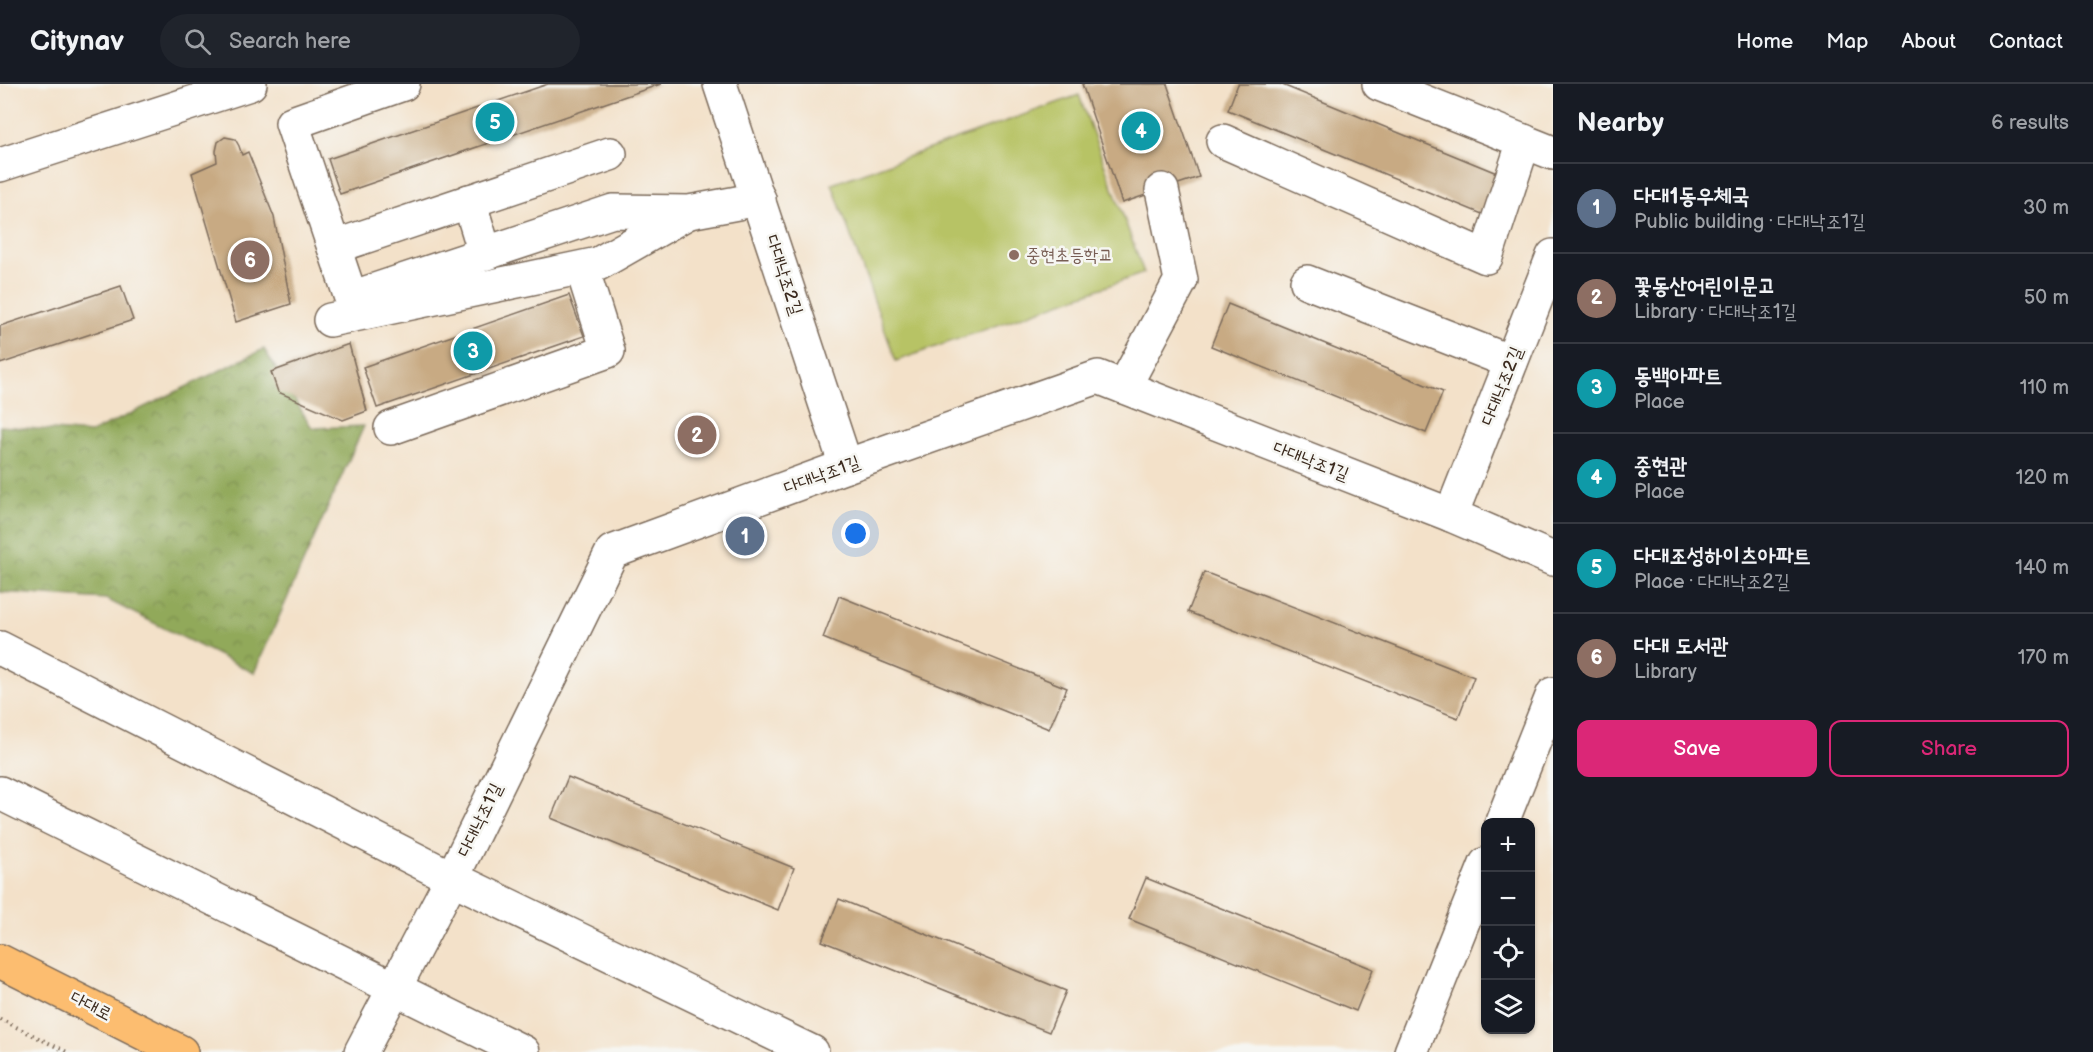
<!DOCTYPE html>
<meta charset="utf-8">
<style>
:root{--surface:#171b24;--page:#20242c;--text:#f1f3f6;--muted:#9ea1a6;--line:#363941;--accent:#db2777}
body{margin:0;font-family:"Balsamiq Sans","Poor Story",sans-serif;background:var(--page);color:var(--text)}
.controls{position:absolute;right:18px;bottom:18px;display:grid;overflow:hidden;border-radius:12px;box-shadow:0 2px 4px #0004}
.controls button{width:54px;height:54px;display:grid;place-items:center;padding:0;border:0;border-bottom:2px solid var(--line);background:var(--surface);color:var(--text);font:30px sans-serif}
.you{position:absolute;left:856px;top:450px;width:21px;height:21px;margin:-15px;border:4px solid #fff;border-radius:50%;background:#1a73e8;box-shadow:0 0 0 9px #1a73e833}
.badge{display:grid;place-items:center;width:39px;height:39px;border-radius:50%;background:var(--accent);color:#fff;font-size:20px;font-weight:700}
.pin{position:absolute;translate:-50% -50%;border:3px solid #fff;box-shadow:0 2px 6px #0006}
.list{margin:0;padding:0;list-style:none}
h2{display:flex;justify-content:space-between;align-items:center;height:78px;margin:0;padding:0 24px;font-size:26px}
h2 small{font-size:20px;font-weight:400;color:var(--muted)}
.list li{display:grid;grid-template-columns:39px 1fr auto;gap:18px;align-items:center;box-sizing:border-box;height:90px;padding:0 24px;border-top:2px solid var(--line)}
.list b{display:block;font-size:22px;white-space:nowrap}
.list p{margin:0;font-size:20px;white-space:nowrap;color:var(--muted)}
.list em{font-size:20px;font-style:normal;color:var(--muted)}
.actions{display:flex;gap:12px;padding:18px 24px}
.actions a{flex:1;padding:14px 0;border:2px solid var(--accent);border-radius:12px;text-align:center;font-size:21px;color:var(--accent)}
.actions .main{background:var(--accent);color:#fff}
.icon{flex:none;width:33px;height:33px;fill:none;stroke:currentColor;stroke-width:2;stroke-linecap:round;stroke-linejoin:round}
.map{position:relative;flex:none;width:1553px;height:968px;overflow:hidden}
header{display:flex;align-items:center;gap:36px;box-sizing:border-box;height:84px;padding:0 30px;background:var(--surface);border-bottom:2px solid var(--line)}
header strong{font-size:28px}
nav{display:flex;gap:33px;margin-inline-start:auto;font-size:21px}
.search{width:420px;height:54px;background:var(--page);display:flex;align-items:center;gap:15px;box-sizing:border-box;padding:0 21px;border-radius:33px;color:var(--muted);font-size:22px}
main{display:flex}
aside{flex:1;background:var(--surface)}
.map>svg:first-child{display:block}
.forest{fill:url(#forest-crowns);stroke:#666a3c;stroke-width:1.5}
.pitch{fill:#b7c365;stroke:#797642;stroke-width:1.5}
.building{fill:#c8aa83}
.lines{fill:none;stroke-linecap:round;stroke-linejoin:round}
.minor-casing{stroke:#7b6a5a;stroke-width:36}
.major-casing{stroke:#7b6a5a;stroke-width:36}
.path{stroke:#7b6a5a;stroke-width:4;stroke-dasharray:1.5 4.5;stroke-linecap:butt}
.minor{stroke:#fff;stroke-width:33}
.major{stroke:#fcbd6f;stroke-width:33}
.education-dot{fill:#8d6e63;stroke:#f6f6f2;stroke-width:2}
.labels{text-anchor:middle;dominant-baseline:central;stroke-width:5;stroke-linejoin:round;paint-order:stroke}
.education-label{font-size:18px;fill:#785e54;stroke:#f6f6f2;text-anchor:start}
.street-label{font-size:18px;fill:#3b2a1e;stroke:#f6f6f2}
</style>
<header>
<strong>Citynav</strong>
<div class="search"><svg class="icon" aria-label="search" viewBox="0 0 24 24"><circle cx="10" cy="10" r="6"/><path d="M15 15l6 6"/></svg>Search here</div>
<nav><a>Home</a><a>Map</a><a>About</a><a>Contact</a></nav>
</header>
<main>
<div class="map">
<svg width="1553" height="968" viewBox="0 0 1553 968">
<defs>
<pattern id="forest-crowns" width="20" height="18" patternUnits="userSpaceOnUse" patternTransform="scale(1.5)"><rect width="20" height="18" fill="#91a95a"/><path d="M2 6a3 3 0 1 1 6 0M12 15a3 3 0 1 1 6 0" fill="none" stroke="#788a4a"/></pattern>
</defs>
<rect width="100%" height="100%" fill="#f6f6f2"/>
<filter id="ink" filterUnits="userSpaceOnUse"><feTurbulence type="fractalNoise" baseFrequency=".0167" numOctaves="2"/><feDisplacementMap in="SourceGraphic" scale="12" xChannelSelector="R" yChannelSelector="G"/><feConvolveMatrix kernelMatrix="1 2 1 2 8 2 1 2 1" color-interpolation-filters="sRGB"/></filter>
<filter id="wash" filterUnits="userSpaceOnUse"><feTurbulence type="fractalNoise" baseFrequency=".008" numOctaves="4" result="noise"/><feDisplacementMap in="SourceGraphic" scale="24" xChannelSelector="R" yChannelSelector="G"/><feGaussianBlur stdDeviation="1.35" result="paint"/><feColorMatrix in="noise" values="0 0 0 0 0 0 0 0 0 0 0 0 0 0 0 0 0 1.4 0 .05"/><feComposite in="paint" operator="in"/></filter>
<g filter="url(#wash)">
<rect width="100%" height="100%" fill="#f3e1c9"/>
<polygon class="forest" points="264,265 312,344 364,342 254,589 106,515 0,508 0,342 91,349"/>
<polygon class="pitch" points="1079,11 1144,189 896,277 832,100"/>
<g id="blocks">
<g class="building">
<polygon points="548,0 661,0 340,110 328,75"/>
<polygon points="1082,0 1167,0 1199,93 1122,119"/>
<polygon points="1238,0 1280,0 1504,92 1487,132 1228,26"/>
<polygon points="225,53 235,55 239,62 242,71 248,68 274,133 291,220 236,238 192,89 217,78 216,67 218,58"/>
<polygon points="121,202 133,236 0,280 0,242"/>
<polygon points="569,211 584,252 377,324 363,283"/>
<polygon points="1228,220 1443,308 1426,349 1211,262"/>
<polygon points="349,260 367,327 343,336 278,308 271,288"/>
<polygon points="1204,488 1474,593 1458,634 1188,528"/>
<polygon points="839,512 1067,604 1049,645 823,554"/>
<polygon points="568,693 794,784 778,826 551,734"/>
<polygon points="1146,794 1373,885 1356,927 1129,835"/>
<polygon points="839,815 1066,907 1049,948 822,857"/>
</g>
</g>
</g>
<g filter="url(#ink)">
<use href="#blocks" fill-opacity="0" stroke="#7b6a5a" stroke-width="1.5"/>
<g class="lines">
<g class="minor-casing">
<g id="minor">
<polyline points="403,0 292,39 351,214 613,127 689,128 759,115"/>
<polyline points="720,0 846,382"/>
<polyline points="1379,0 1553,69"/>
<polyline points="1223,57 1486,173 1524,57"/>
<polyline points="0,81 250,0"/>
<polyline points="469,117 485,169"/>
<polyline points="334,163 610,70"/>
<polyline points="1307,198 1511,278"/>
<polyline points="330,236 598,180 687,129"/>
<polyline points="1124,303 1181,196 1162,106"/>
<polyline points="391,344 608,267 582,184"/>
<polyline points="1451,431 1553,172"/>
<polyline points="0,564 452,794 812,968"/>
<polyline points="0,709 523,968"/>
<polyline points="1502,738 1553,610"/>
<polyline points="361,968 452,794 612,468 846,382 1098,293 1451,431 1553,475"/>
<polyline points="1411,968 1486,780"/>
</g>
</g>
<g class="major-casing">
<polyline id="major" points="0,877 181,968"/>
</g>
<polyline class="path" points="0,935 67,968"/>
<use href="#minor" class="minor"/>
<use href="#major" class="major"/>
</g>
</g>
<circle class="education-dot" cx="1014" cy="171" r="6"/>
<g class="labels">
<g class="education-label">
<text x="1026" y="171">중현초등학교</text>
</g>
<g class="street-label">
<text transform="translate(784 191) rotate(72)">다대낙조2길</text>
<text transform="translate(1502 302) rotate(-68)">다대낙조2길</text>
<text transform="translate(1311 377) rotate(21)">다대낙조1길</text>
<text transform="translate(822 391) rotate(-20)">다대낙조1길</text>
<text transform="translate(480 736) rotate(-64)">다대낙조1길</text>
<text transform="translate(91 922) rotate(27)">다대로</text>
</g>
</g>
</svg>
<div class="controls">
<button>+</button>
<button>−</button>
<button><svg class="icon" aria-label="locate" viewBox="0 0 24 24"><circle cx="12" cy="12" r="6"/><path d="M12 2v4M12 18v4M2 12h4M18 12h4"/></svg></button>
<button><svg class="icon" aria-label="layers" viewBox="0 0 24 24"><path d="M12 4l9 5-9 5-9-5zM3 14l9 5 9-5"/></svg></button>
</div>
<div class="you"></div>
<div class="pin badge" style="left:745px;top:452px;background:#5c6f8a">1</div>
<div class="pin badge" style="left:697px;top:351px;background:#8d6e63">2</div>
<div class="pin badge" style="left:473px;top:267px;background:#0f9aa8">3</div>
<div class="pin badge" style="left:1141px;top:47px;background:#0f9aa8">4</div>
<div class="pin badge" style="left:495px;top:38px;background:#0f9aa8">5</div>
<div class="pin badge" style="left:250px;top:176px;background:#8d6e63">6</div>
</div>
<aside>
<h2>Nearby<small>6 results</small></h2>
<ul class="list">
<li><span class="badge" style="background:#5c6f8a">1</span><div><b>다대1동우체국</b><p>Public building · 다대낙조1길</p></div><em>30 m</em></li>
<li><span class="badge" style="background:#8d6e63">2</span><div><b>꽃동산어린이문고</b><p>Library · 다대낙조1길</p></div><em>50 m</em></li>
<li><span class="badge" style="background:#0f9aa8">3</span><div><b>동백아파트</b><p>Place</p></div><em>110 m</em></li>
<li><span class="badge" style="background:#0f9aa8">4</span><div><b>중현관</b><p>Place</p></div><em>120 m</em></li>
<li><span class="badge" style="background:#0f9aa8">5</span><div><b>다대조성하이츠아파트</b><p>Place · 다대낙조2길</p></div><em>140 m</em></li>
<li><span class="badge" style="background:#8d6e63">6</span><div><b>다대 도서관</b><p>Library</p></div><em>170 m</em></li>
</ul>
<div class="actions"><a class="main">Save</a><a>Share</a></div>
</aside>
</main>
